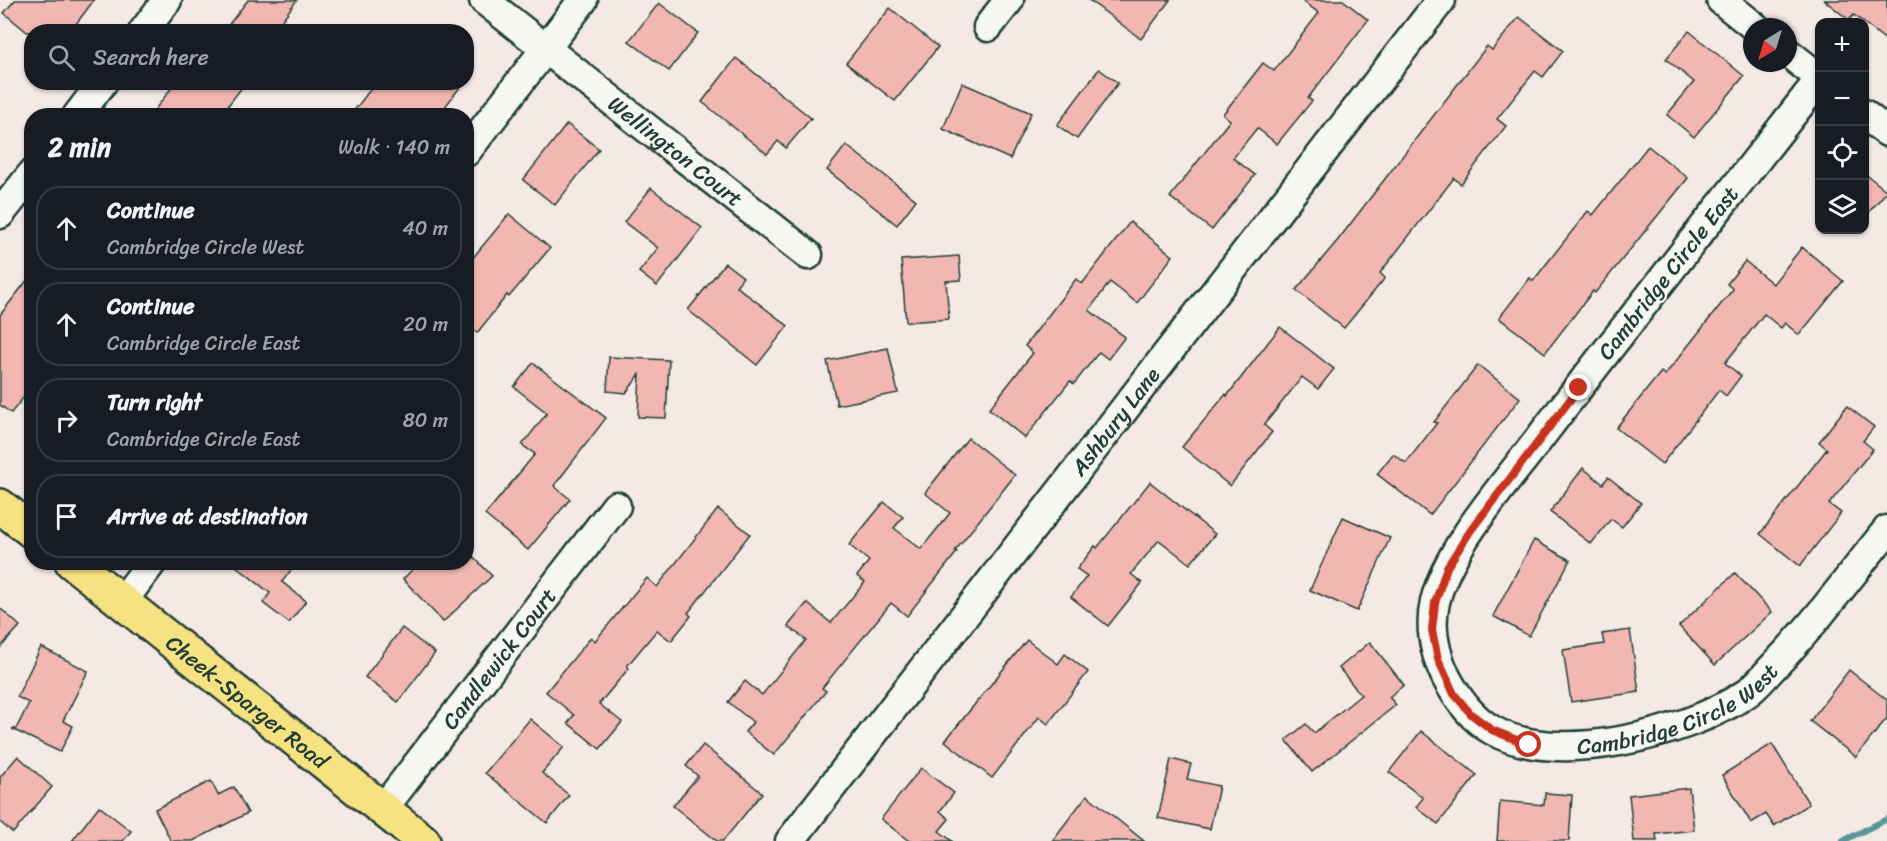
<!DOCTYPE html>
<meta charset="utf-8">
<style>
:root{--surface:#171b24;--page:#20242c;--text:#f1f3f6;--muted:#9ea1a6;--line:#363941}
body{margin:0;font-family:Sriracha,sans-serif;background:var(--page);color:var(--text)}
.controls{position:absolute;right:18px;top:18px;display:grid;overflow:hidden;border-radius:12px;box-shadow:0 2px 4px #0004}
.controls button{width:54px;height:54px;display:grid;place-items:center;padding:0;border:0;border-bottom:2px solid var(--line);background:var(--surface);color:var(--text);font:30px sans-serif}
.compass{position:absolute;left:1743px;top:18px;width:54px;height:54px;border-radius:50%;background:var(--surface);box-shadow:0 2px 4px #0004;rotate:218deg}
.stop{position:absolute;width:18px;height:18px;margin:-14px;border:4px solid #c8321e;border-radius:50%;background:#fff}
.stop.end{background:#c8321e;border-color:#fff;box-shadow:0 2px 6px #0008}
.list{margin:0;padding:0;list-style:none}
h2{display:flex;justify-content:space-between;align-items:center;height:78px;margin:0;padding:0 24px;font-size:26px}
h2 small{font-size:20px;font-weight:400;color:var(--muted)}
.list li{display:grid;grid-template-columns:39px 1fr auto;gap:18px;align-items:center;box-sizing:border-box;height:84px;margin:0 12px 12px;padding:0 12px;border:2px solid var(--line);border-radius:24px}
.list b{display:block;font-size:22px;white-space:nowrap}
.list p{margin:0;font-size:20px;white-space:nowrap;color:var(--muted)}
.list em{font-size:20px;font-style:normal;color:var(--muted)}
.icon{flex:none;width:33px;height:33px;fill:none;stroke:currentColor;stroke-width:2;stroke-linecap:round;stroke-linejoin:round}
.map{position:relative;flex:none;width:1887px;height:841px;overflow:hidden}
.search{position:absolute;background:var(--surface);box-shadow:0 2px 4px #0004;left:24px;top:24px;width:450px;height:66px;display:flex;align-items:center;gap:15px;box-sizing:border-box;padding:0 21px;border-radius:24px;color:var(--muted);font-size:22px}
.panel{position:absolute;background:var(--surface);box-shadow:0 2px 4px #0004;left:24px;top:108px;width:450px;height:462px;border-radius:24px}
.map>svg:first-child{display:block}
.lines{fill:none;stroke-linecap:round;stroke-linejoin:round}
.stream{stroke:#5a9697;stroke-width:6}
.building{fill:#f3b7b2;stroke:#1f3d34;stroke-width:1.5}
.minor-casing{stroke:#1f3d34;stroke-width:33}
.major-casing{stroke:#1f3d34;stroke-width:38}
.minor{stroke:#f6f6f2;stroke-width:28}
.major{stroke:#f7e281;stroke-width:33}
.route{stroke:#c8321e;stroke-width:8}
.labels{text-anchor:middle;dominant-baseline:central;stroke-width:4.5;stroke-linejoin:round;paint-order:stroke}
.street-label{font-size:22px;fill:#1f3d34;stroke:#f6f6f2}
</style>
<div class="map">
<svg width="1887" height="841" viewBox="0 0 1887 841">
<rect width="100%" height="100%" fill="#f5e9e5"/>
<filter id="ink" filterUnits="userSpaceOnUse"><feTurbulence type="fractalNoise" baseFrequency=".0167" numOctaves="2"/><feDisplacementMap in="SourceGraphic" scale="12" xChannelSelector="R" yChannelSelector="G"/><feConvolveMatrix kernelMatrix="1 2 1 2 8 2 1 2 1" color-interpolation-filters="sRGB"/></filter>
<g filter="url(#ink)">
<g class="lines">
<polyline class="stream" points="1843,841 1887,819"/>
</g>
<g class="building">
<polygon points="15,0 94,0 70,32 27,32 4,13"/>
<polygon points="248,0 297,0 273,32 223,32"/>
<polygon points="1089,0 1170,0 1141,39"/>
<polygon points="1301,0 1343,0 1368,20 1308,98 1312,101 1277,144 1257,128 1233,158 1255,175 1212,230 1170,197 1230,120 1223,114 1263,63 1274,71 1319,13"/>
<polygon points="1824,0 1887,0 1887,41 1854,15 1849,20"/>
<polygon points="659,3 698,33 669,71 629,41"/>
<polygon points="890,8 938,47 895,101 846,63"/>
<polygon points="1519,17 1563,51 1543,77 1535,71 1497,119 1506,126 1461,184 1454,178 1380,273 1385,278 1344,328 1296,290 1338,240 1487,46 1492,50"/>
<polygon points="1689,31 1744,76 1694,137 1667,115 1694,82 1666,59"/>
<polygon points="736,58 811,118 786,148 778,141 767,154 702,102"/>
<polygon points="1099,69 1118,83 1077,139 1057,125"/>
<polygon points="176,82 246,82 220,116 150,116"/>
<polygon points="376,82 464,82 438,116 350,116"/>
<polygon points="962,83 1031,113 1010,159 943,129"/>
<polygon points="567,124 599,149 555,205 523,180"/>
<polygon points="846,145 916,200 897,225 827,170"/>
<polygon points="1648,146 1688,178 1595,293 1593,291 1545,353 1499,318 1530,278 1533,281 1588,211 1593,215"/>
<polygon points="1864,173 1887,191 1864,218"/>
<polygon points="651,188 702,228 657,286 639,272 658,248 624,222"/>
<polygon points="509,214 550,248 509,297 507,295 477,333 466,325 466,266"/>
<polygon points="1130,222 1173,256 1137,303 1110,282 1089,310 1125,337 1108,359 1099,352 1074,384 1070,381 1025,438 989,409 1033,353 1025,346 1076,279 1082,284"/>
<polygon points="1802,247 1843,281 1799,335 1785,323 1781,328 1764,314 1725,363 1741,376 1726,396 1719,390 1662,464 1616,428 1661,372 1665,375 1733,289 1727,284 1745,261 1773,284"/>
<polygon points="959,256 961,280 946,281 949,319 906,322 901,260"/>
<polygon points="725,263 743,277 736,286 788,326 757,365 688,310"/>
<polygon points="32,274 32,387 11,413 0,405 0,315"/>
<polygon points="1280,327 1334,369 1318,389 1302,377 1264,425 1272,432 1230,486 1182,447 1226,394 1227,396"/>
<polygon points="888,348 898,393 837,405 827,361"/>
<polygon points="609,357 669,360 666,418 638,417 640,374 626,393 607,391"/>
<polygon points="533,363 606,418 554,486 570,499 528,550 485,515 535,454 522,445 547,413 514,387"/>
<polygon points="1478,365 1520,398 1430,515 1377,474 1393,454 1406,463 1437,423 1434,422"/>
<polygon points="1847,406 1874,427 1863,441 1873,449 1829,504 1841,513 1800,566 1760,534 1827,449 1819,442"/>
<polygon points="968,438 1015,475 955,551 957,552 907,616 891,603 822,688 826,691 774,755 745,732 753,722 728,702 745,681 762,695 806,640 788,626 807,603 831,623 865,582 857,576 869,561 849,545 884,502 903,517 894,528 921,549 950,513 925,493"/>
<polygon points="1583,468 1603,484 1608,477 1641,503 1622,527 1611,519 1591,544 1550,512"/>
<polygon points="1150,482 1215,534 1190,564 1159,540 1131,574 1142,583 1108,626 1071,597 1087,576 1077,569 1095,546 1097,548"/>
<polygon points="718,509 750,534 688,613 691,616 671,641 657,630 627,666 629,668 599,704 622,722 600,749 568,723 574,715 546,692 591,637 595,641 647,578 657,587"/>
<polygon points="1343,517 1390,538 1357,611 1310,590"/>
<polygon points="1534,540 1570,560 1529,636 1493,616"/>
<polygon points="466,549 492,576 443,622 403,579 420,562 466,562"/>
<polygon points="231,562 297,562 282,582 306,601 289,623 263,603 270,593"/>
<polygon points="1735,573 1772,612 1715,665 1679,626"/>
<polygon points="0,608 20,626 0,648"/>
<polygon points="402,628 435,653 398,702 365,677"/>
<polygon points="1630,630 1639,692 1571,702 1563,650 1604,644 1602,634"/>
<polygon points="1027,640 1058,664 1065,654 1088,672 1048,724 1039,717 992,778 945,741"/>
<polygon points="1370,642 1404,685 1389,697 1396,705 1312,772 1286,740 1306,724 1314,733 1361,695 1339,668"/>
<polygon points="41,647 88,671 63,721 73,726 60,752 12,729 16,729 29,703 17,697"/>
<polygon points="1849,670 1887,700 1887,718 1856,757 1810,721"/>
<polygon points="530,719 564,747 542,773 569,795 547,823 485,773"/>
<polygon points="1421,731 1477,775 1438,824 1416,807 1423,798 1389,772"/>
<polygon points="1772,744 1809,804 1774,826 1766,814 1751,823 1722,775"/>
<polygon points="703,745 762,793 723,841 717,841 673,806 698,776 686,766"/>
<polygon points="18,756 52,787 13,833 0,822 0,777"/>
<polygon points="1171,759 1191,764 1187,779 1219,786 1210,829 1158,818"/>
<polygon points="921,768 954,793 940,811 949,819 939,831 952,841 909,841 881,819"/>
<polygon points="211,781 218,795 234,787 248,813 193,841 171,841 155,809"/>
<polygon points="1689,788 1694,830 1656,834 1657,841 1634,841 1629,795"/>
<polygon points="1545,793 1572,795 1569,841 1497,841 1500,801 1544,805"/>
<polygon points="1087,795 1144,841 1052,841"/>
<polygon points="99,806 131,831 123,841 72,841"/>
</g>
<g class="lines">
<g class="minor-casing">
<g id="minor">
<path id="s1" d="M484,0L808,255"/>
<polyline points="1721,0 1755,27"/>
<polyline points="988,27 1009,0"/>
<polyline points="143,32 167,0"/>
<polyline points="1788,53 1820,78"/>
<path id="s2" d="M1820,79C1727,198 1633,316 1542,435C1507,482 1448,546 1435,602C1429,628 1435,654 1446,677C1457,698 1471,718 1492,730C1555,767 1686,734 1744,695C1756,688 1766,674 1776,664C1816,622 1851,575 1887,530"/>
<polyline points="1864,114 1887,132"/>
<polyline points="77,116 103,82"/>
<polyline points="466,152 583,0"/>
<polyline points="0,214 32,174"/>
<polyline points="122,602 152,562"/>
<path id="s3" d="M383,809L616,506"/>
<path id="s4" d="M790,841L1441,0"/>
</g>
</g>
<g class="major-casing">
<g id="major">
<polyline points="0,506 32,531"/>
<path id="s5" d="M72,562L423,841"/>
</g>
</g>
<use href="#minor" class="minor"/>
<use href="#major" class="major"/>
</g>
</g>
<g class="lines" filter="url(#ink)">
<polyline class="route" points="1529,745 1492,730 1471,714 1454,694 1438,659 1432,630 1435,603 1447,567 1471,530 1579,388"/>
</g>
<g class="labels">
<g class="street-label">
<text stroke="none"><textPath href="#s1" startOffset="244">Wellington Court</textPath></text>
<text transform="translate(1668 273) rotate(-52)">Cambridge Circle East</text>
<text stroke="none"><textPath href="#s4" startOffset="531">Ashbury Lane</textPath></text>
<text stroke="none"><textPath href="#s3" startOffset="190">Candlewick Court</textPath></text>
<text stroke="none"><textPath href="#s5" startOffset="224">Cheek-Sparger Road</textPath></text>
<text stroke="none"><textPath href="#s2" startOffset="996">Cambridge Circle West</textPath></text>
</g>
</g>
</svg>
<div class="controls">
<button>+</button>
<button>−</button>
<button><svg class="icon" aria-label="locate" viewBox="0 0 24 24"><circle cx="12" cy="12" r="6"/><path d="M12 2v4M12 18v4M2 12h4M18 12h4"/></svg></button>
<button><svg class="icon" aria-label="layers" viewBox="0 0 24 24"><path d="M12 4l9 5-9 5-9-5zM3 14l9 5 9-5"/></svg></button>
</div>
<svg class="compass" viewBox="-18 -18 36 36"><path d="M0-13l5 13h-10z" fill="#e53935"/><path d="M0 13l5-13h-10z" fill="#9ea1a6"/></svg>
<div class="stop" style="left:1529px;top:745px"></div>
<div class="stop end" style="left:1579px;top:388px"></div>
<div class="search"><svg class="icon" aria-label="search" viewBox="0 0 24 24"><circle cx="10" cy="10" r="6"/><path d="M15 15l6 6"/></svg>Search here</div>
<section class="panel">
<h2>2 min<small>Walk · 140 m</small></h2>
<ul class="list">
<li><svg class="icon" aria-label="ahead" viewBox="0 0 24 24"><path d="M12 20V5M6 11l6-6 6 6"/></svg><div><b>Continue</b><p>Cambridge Circle West</p></div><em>40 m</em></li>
<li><svg class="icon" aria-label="ahead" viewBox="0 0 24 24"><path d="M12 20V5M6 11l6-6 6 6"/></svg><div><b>Continue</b><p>Cambridge Circle East</p></div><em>20 m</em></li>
<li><svg class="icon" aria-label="right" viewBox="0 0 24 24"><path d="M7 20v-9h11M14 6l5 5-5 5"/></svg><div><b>Turn right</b><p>Cambridge Circle East</p></div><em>80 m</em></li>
<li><svg class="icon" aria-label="arrive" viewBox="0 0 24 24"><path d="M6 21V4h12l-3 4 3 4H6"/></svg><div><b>Arrive at destination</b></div></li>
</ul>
</section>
</div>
